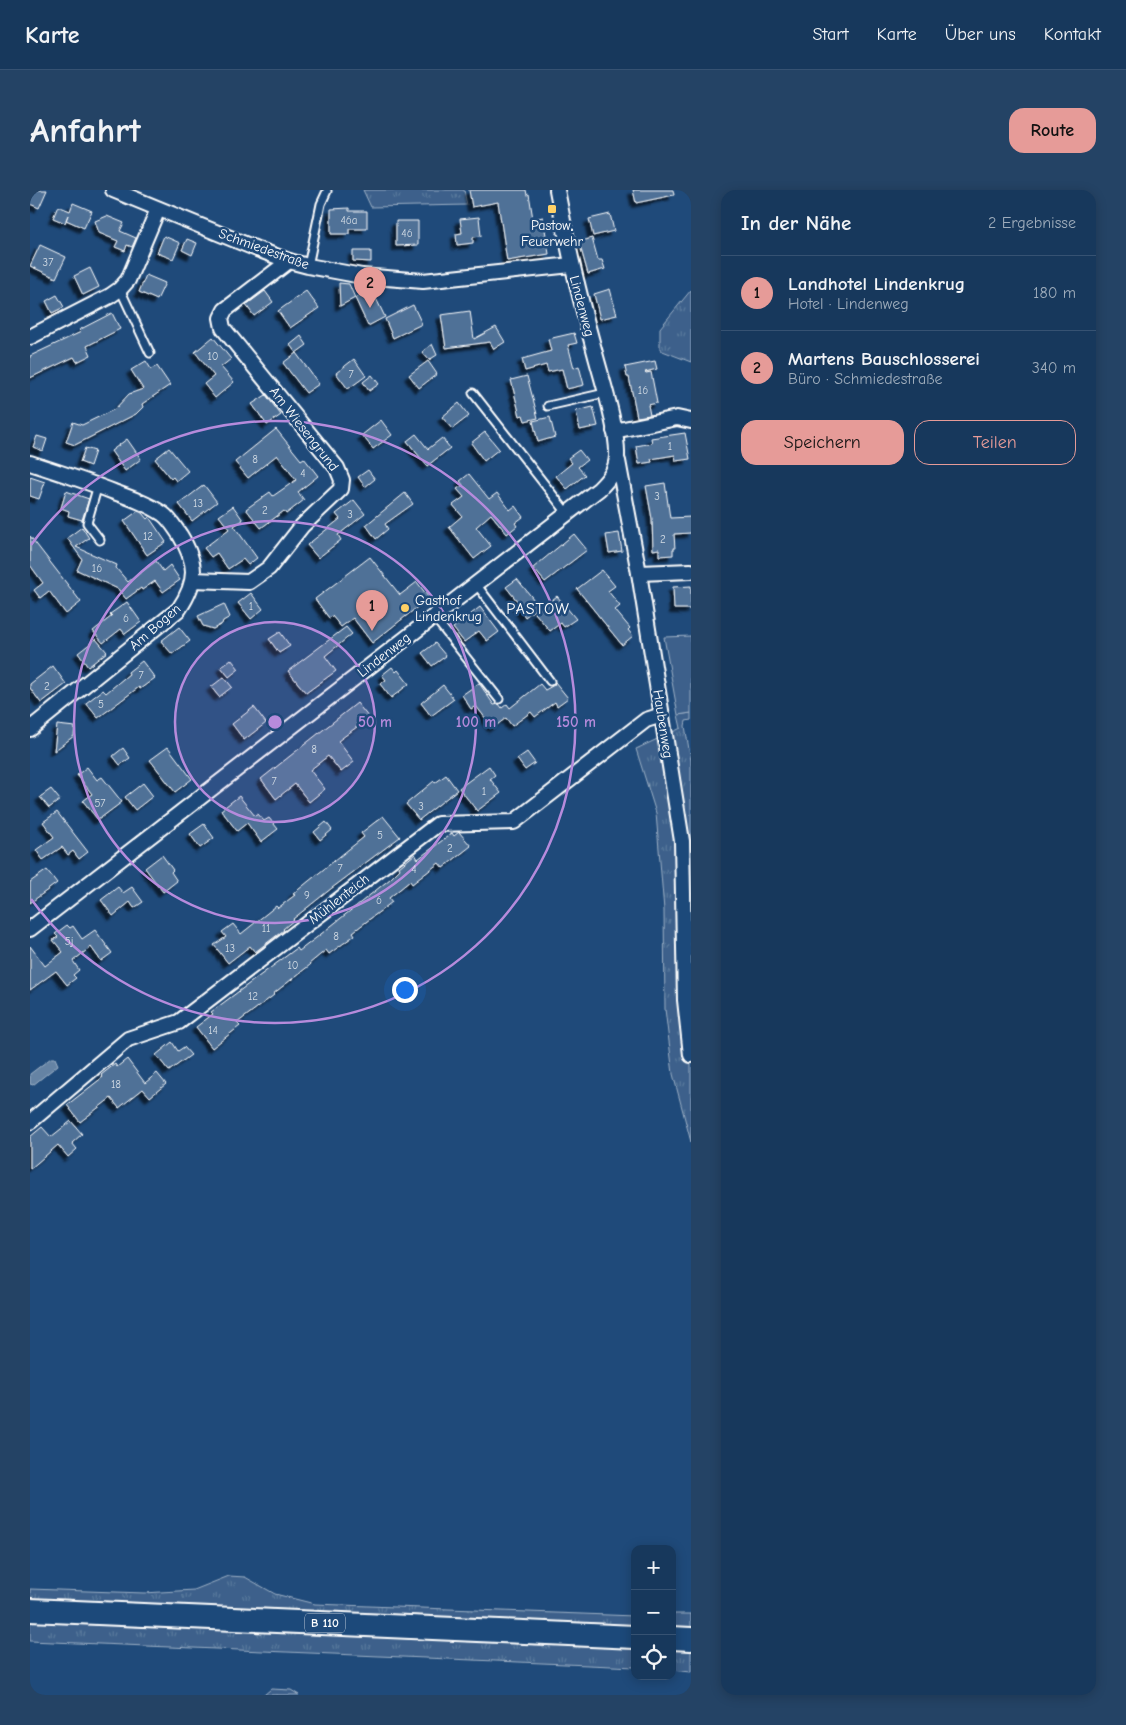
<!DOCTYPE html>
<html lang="de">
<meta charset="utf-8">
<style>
:root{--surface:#17385c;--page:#244365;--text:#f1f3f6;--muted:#9eacbb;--line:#365272;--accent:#e69b98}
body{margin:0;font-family:"Comic Neue",sans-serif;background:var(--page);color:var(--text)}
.controls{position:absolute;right:15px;bottom:15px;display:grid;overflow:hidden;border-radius:10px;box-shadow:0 2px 12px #0003}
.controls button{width:45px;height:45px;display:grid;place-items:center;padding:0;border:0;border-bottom:1px solid var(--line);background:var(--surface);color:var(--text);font:25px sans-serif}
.you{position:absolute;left:374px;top:799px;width:18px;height:18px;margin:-12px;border:4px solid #fff;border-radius:50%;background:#1a73e8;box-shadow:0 0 0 8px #1a73e833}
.badge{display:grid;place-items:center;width:32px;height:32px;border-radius:50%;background:var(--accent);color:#111;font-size:16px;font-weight:700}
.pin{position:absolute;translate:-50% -41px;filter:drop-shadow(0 1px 2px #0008)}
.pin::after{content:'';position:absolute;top:26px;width:18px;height:15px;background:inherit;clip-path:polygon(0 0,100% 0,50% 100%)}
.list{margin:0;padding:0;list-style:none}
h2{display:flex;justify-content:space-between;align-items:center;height:65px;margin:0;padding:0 20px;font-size:21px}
h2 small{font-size:16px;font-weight:400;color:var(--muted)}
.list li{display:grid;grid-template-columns:32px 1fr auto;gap:15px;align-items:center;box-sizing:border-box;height:75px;padding:0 20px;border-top:1px solid var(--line)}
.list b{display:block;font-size:19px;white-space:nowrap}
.list p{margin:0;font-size:16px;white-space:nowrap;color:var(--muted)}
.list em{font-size:16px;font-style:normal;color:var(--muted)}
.actions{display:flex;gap:10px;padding:15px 20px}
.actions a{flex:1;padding:11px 0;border:1px solid var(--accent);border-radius:15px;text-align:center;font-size:18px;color:var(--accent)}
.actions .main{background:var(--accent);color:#111}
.icon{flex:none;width:28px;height:28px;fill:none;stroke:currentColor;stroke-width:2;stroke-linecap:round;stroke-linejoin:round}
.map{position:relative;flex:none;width:661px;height:1505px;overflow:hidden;border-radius:15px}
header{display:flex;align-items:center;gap:30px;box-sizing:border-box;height:70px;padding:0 25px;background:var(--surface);border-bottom:1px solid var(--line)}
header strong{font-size:24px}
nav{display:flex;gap:28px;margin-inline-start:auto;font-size:18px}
.intro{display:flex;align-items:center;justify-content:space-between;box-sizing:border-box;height:120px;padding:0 30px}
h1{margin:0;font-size:35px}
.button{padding:12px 22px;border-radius:15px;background:var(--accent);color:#111;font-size:18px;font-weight:700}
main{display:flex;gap:30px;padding:0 30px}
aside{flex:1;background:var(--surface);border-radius:15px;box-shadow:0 2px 12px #0003}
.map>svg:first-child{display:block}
.grass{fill:url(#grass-tufts);stroke:#9eb0c5}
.park{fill:#3c618b;stroke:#9eb0c5}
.water{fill:#6583a4;stroke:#a3b5c8}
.building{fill:#507197;stroke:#fff;filter:url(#shadow)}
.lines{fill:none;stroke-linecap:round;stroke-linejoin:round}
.lane-casing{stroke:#fff;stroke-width:11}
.street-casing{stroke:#fff;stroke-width:18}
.primary-casing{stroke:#fff;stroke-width:26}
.lane{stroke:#1f4a7a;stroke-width:7}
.street{stroke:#1f4a7a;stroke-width:14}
.primary{stroke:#1f4a7a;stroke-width:22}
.ring{fill:none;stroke:#b68bdc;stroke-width:2.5}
.poi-dot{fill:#ffd166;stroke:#1f4a7a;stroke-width:2}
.labels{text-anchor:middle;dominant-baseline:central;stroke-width:5;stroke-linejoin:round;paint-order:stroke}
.number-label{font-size:11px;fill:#d3dce5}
.shield{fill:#1f4a7a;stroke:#bcc9d7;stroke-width:1}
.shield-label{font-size:12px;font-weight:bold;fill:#fff}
.poi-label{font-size:14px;fill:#fff;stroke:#1f4a7a}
.street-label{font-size:14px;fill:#fff;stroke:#1f4a7a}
.quarter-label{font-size:16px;letter-spacing:1px;fill:#fff;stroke:#1f4a7a}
.centre{fill:#b68bdc;stroke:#1f4a7a;stroke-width:2.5}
.ring-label{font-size:15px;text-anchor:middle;font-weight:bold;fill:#b68bdc;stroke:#1f4a7a;stroke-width:5;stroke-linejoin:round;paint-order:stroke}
</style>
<header>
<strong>Karte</strong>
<nav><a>Start</a><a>Karte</a><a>Über uns</a><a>Kontakt</a></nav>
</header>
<div class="intro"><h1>Anfahrt</h1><a class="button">Route</a></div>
<main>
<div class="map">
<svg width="661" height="1505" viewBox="0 0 661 1505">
<defs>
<pattern id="grass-tufts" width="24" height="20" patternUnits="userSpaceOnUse" patternTransform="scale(1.25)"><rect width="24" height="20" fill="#3c618b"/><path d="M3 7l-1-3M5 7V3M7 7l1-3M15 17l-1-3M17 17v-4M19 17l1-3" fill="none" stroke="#59799c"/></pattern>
<filter id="shadow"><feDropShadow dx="-4.5" dy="4.5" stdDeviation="1" flood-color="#0009"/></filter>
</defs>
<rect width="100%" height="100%" fill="#1f4a7a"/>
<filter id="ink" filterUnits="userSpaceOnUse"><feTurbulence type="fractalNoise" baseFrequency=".02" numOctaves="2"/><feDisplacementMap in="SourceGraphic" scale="10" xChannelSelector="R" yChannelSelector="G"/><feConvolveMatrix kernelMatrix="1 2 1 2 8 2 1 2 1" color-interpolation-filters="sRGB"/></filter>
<g filter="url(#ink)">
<g class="grass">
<polygon points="333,0 434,0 437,15 341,17"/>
<polygon points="661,100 661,172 630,160 630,138"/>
<polygon points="661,523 661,530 656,531 655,536 661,571 661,952 643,884 635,819 634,720 626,623 606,559 651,538 648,525"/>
<polygon points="199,1386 215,1387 245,1404 285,1414 605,1426 605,1477 0,1451 0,1399 114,1403 164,1400"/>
<polygon points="642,1424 661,1424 661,1482 642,1480"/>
<polygon points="241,1499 261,1500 269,1505 234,1505"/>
</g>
<polygon class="park" points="661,446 661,523 648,525 634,447"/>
<polygon class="water" points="21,868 25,868 28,875 3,895 0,894 0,884"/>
<g class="building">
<polygon points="0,0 17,0 9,18 0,14"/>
<polygon points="439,0 496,0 497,5 499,4 503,29 513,27 519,64 477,71 468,12 442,17"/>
<polygon points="603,0 643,0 644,5 606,13"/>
<polygon points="43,13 62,21 54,38 36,30 38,25 35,33 23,28 28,16 40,21"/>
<polygon points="319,18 319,21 337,21 337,39 319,39 319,44 301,44 301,19"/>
<polygon points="580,24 584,41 563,46 559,29"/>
<polygon points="77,26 94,33 90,41 106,48 102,57 97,55 95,61 85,57 88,51 69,43 65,31"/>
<polygon points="449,27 451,46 443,47 443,53 427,55 426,44 432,43 430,29"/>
<polygon points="366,31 388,31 388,55 366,56"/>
<polygon points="134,46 150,53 143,69 127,63"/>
<polygon points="562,48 568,70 572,70 575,79 558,84 549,52"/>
<polygon points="157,49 167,53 162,65 152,60"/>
<polygon points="10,55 36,67 26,88 0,76"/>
<polygon points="323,61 341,61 341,72 323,71"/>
<polygon points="60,78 69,97 53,105 44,86"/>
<polygon points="116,85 135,93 127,110 109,102"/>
<polygon points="309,93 319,94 325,108 310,116"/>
<polygon points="580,99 587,125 570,129 564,104"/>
<polygon points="342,100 355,127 338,136 325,108"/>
<polygon points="235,101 243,112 224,126 216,115"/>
<polygon points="276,101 289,118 260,138 248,121"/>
<polygon points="27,105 34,117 22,123 16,111"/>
<polygon points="383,115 392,134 363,148 355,129"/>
<polygon points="440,121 444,149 466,137 475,152 464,159 460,152 416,158 411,125"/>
<polygon points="82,123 90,139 57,156 61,165 47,172 44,167 0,188 0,166 51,142 49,140"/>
<polygon points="544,143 547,153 538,155 544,178 549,176 554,195 537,199 532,179 518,182 516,175 495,181 492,169 521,161 518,149"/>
<polygon points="271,146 277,155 266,163 260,155"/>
<polygon points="183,147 201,169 191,177 204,192 185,208 174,194 184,186 165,162"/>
<polygon points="402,154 407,165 399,170 392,162"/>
<polygon points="266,163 289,194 276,203 253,173"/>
<polygon points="324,169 336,186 318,199 306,183"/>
<polygon points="116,171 121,179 127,176 140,195 112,214 113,217 106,224 45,255 36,252 43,232 52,235 85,219 99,204 113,199 101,180"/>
<polygon points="398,171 407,184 389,198 379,185"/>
<polygon points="625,171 627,179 615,182 616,183 621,182 627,213 618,215 620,225 607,227 599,187 597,187 595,177"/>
<polygon points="342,185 349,194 339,201 333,192"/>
<polygon points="497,186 508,228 495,231 493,225 490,226 481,190"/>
<polygon points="236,205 251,225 237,235 222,214"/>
<polygon points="429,213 439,226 422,239 412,227"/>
<polygon points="563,217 568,236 550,240 546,221"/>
<polygon points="520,227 525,247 508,252 503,231"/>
<polygon points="351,230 362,245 343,259 332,245"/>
<polygon points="246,239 271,270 274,268 288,286 268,302 274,310 256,324 254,321 231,338 216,319 240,302 243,306 266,290 247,265 218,288 205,272"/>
<polygon points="455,242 469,259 454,271 441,253"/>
<polygon points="655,243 660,269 646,271 645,265 621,269 622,272 609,274 606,256 622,253 621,248"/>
<polygon points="386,244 398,259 412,248 420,258 397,276 377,251"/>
<polygon points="7,246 17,249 13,261 3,257"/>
<polygon points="97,249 111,269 95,281 81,261"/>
<polygon points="55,258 65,261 60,276 50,272"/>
<polygon points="139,258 158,281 146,291 143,287 141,289 125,269"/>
<polygon points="549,260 557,270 548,277 555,285 537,299 526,286 542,273 538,268"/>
<polygon points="338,280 345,289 335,297 328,287"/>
<polygon points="439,284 459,309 467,303 480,320 485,316 493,327 485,333 487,336 477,344 461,324 446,337 461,356 444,369 419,337 432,326 423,315 434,307 427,299 433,295 430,291"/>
<polygon points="0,287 15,292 9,309 0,306"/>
<polygon points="635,293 640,328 661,327 661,343 644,344 645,359 643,359 643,365 629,366 629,359 623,360 622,329 616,296"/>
<polygon points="174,295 187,312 162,331 149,314"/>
<polygon points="36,301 59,309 52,330 38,326 39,321 31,318"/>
<polygon points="375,303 383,314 355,334 358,339 346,349 336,335"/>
<polygon points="324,310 335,324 308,345 311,350 288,368 277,355 310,329 306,324"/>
<polygon points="203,316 213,330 204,336 227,368 218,375 213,369 198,379 187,363 181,367 174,358 199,339 189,326"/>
<polygon points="108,321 112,323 117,329 119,327 136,352 117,365 94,331"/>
<polygon points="52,337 59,348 46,357 87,375 86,378 98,392 126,371 133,381 140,375 150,390 133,402 125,391 112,400 111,398 96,409 88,399 47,380 52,369 37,348"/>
<polygon points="589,343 592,361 579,363 576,345"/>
<polygon points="544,344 557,360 515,392 503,378"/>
<polygon points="0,346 51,412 36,424 19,401 10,408 4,400 13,393 0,375"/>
<polygon points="340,367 370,405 387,392 399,408 342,453 323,428 311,437 302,426 299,428 285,409"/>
<polygon points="572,380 585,396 578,401 590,416 585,420 600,438 598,440 603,446 592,455 547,399"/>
<polygon points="487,389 509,416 495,427 486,414 488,412 476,397"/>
<polygon points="661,396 661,419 644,419 643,397"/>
<polygon points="221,403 233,419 221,429 208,413"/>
<polygon points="527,406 546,429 534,437 531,433 520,441 505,423"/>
<polygon points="97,412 111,432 95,444 91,439 73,453 63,441 82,426 80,424"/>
<polygon points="194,414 200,427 193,431 192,434 183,439 173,436 168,426"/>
<polygon points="450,417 469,442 457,451 449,441 434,452 423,438"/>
<polygon points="149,437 160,451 142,464 131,451"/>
<polygon points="316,437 322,444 295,466 306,481 276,503 258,481"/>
<polygon points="250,442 260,456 249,463 239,449"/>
<polygon points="66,449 77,462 58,477 48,463"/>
<polygon points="405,453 416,466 402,476 392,463"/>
<polygon points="201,469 209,479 199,487 191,477"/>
<polygon points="112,471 125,488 110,499 109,497 68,528 56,513 73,500 76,503 99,484 98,482"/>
<polygon points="23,476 36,494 11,513 0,498 0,494"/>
<polygon points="362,477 366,482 368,480 379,494 361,508 350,494 356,490 352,485"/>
<polygon points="194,487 202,497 189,507 181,497"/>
<polygon points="525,492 538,508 527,516 525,512 505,527 501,522 482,536 476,528 463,538 446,516 441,519 432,505 449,493 464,515 469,514 472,518 477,514 480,518 510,494 515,500 524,495"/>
<polygon points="413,495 424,509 401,526 391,513"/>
<polygon points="327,513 339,528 308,551 324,572 311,582 298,566 280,580 295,599 279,612 265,594 246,609 231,589"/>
<polygon points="224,517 236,533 214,550 202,534"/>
<polygon points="27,535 45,537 44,546 24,561"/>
<polygon points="138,557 162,589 145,602 120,570"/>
<polygon points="93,558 100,568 90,575 83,566"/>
<polygon points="497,562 505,573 495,580 487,569"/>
<polygon points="459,576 465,585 460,589 471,603 447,621 429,598"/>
<polygon points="57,577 67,590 72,587 92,612 68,630 53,611 62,604 47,585"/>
<polygon points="416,585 427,600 389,630 376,614 404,591 405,593"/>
<polygon points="113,593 123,606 105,620 95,607"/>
<polygon points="21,599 30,610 19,618 10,607"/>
<polygon points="209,606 225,626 228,624 234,631 239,628 248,639 231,652 217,633 207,641 191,620"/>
<polygon points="27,622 58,662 49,669 43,661 38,665 32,657 13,670 6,660 24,647 13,632"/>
<polygon points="353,626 370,647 302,698 263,729 264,730 253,739 254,740 225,762 220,756 198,773 184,755 196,747 192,742 203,734 211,744 246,716 248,718 265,705 263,704 279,691 334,647 331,643"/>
<polygon points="296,632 302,640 290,650 284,642"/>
<polygon points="174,634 184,648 170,658 160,644"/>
<polygon points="429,642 441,656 413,678 409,673 382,694 380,691 359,708 362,712 323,742 325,745 299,764 296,760 279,774 280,775 243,804 244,805 207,833 210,836 182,858 166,837 183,824 181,822 267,758 269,761 286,748 360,689 370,679 369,677 385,664 388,669 422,643 424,646"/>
<polygon points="132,665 143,680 141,682 147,691 133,702 115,678"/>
<polygon points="17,680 27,693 0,713 0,692"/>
<polygon points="88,697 93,703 102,697 113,712 104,718 100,712 83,726 71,710"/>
<polygon points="37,735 40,738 43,736 52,749 65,740 82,763 71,771 61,757 43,771 49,780 43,785 46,788 37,795 26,781 0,800 0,756 15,776 33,762 23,750 28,747 25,744"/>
<polygon points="142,852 148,861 154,857 161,865 139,881 126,865"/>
<polygon points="97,869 115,893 127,883 136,894 120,907 113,899 89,918 81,908 50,932 37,915 73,887 71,885 85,874 87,877"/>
<polygon points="41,931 52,944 42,953 47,959 38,967 28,955 0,979 0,947 12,937 21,947"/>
</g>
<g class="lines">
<g class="lane-casing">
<g id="lane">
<polyline points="278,76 291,14 297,1"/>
<polyline points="90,99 120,163"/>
<polyline points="443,203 537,323"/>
<polyline points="518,216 575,203"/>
<polyline points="68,295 57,333 70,350"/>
<polyline points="446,394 520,491"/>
<polyline points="404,427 469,509"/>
</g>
</g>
<g class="street-casing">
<g id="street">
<polyline points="83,0 227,59 259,71 278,76 332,86 393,91 541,75"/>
<polyline points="0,147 80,106 90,99 98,90 128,19"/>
<polyline points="584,241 647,228 661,231"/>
<polyline points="588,271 609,383 652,651 655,810 661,865"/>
<path d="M0,273C28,282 56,291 84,302C101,308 118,314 133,324C140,329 145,338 150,345C167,373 168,391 149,419L0,539"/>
<polyline points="609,383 661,381"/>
<polyline points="163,390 219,392 239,378 272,336 311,299 312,290 307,278 193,138 191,128 195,120 259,71"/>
<path d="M0,739L569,299C579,289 586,281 587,266C588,239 572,190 565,163C550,109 537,55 527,0"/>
<polyline points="0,932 98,849 149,832 408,634 484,632 616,530 632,525"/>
</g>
</g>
<g class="primary-casing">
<g id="primary">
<polyline points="0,1420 605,1447"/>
<polyline points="642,1448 661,1449"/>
</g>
</g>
<use href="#lane" class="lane"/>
<use href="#street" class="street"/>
<use href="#primary" class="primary"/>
</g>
</g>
<circle cx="245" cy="532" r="100" fill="#b68bdc" fill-opacity=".12"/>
<g class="ring">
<circle cx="245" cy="532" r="100"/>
<circle cx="245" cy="532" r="201"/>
<path d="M1 355A301 301 0 1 1 1 709"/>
</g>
<g class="poi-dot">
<rect x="517" y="14" width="10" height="10" rx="2.5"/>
<circle cx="375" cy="418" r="5"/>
</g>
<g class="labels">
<g class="number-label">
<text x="319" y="30">46a</text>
<text x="377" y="43">46</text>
<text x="18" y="72">37</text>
<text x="183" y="166">10</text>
<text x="321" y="184">7</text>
<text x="613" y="200">16</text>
<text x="640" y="256">1</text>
<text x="225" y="269">8</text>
<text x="273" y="283">4</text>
<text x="627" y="306">3</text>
<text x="168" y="313">13</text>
<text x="235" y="320">2</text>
<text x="320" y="324">3</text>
<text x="118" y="346">12</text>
<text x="633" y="349">2</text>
<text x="67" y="378">16</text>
<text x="221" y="416">1</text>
<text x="96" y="428">6</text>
<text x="111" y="485">7</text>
<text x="17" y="496">2</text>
<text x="71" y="514">5</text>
<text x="284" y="559">8</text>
<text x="244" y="591">7</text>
<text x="454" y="601">1</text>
<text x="70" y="613">57</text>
<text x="391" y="616">3</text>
<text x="350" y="645">5</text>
<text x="420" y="658">2</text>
<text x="310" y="678">7</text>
<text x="384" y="679">4</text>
<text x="277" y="705">9</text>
<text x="349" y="710">6</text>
<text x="236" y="738">11</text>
<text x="306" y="746">8</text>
<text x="39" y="751">5j</text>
<text x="200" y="758">13</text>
<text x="263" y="775">10</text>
<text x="223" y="806">12</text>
<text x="183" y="840">14</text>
<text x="86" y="894">18</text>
</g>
<rect class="shield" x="275" y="1423.5" width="40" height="19" rx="4"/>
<g class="shield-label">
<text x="295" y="1433">B 110</text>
</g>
<g class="poi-label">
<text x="522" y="35">Pastow,<tspan x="522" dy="16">Feuerwehr</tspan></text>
<text x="385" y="410" text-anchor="start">Gasthof<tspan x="385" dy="16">Lindenkrug</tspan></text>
</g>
<g class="street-label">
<text transform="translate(234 59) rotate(20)">Schmiedestraße</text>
<text transform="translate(552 116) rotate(75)">Lindenweg</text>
<text transform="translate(274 239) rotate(52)">Am Wiesengrund</text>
<text transform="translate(125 437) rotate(-41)">Am Bogen</text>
<text transform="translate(354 465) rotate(-38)">Lindenweg</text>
<text transform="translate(633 534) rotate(81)">Haubenweg</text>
<text transform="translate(309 709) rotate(-38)">Mühlenteich</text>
</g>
<g class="quarter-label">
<text x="508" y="419">PASTOW</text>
</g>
</g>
<circle cx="245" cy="532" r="8" class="centre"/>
<g class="ring-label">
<text x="345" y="537">50 m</text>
<text x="446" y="537">100 m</text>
<text x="546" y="537">150 m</text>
</g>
</svg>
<div class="controls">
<button>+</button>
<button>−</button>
<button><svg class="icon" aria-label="locate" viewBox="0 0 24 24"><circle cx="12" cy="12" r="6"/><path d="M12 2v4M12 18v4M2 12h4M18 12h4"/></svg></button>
</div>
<div class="you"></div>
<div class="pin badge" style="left:342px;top:441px">1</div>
<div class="pin badge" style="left:340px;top:118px">2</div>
</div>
<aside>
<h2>In der Nähe<small>2 Ergebnisse</small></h2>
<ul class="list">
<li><span class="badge">1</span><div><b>Landhotel Lindenkrug</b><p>Hotel · Lindenweg</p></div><em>180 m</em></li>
<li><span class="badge">2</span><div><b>Martens Bauschlosserei</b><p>Büro · Schmiedestraße</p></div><em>340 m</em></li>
</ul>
<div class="actions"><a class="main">Speichern</a><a>Teilen</a></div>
</aside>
</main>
